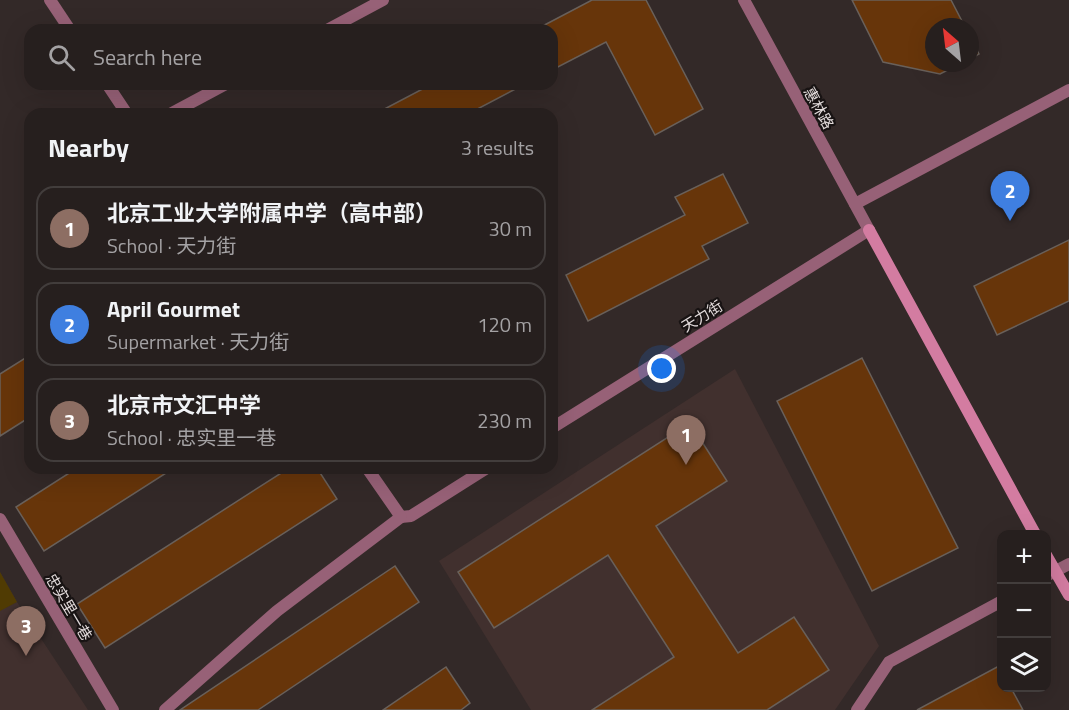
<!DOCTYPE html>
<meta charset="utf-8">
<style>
:root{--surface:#261f1e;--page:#2e2727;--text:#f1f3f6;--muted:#a4a2a4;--line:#423d3c;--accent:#b45309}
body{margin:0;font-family:"Titillium Web","Noto Sans SC",sans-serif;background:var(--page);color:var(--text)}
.controls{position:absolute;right:18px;bottom:18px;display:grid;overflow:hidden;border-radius:12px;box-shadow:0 6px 24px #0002}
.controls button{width:54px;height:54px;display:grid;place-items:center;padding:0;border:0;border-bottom:2px solid var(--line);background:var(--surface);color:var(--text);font:30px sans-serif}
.compass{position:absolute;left:925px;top:18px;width:54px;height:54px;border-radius:50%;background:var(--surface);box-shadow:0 6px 24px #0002;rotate:332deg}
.you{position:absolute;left:662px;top:369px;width:21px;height:21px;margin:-15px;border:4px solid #fff;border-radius:50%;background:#1a73e8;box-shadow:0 0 0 9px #1a73e833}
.badge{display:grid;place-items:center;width:39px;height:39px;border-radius:50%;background:var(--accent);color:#fff;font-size:20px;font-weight:700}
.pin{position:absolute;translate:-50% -50px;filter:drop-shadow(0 2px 3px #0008)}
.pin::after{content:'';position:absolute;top:32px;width:21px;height:18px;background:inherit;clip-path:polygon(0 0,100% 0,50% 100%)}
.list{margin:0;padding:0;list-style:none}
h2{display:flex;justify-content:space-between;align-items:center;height:78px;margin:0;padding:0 24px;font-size:26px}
h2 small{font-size:20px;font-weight:400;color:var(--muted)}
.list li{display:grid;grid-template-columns:39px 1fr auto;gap:18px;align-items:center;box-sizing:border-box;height:84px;margin:0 12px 12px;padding:0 12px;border:2px solid var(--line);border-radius:18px}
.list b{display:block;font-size:22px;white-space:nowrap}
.list p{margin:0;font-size:20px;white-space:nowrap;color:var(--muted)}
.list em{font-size:20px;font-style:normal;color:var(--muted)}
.icon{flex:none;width:33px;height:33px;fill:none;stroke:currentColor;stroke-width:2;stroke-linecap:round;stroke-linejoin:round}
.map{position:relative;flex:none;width:1069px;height:710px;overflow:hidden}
.search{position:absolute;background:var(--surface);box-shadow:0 6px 24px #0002;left:24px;top:24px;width:534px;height:66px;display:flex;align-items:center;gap:15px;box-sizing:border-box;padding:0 21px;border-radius:18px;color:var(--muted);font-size:22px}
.panel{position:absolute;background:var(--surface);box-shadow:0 6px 24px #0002;left:24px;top:108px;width:534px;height:366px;border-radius:18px}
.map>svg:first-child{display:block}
.built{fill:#41302e}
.green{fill:#503b03}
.building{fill:#67350a;stroke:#69605a;stroke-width:1.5}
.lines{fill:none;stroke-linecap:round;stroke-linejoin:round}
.minor{stroke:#976177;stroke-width:12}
.tertiary{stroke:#976177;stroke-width:12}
.secondary{stroke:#d37ca1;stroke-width:12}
.labels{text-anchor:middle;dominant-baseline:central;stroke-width:4.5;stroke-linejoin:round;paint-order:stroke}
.street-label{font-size:15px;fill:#e3dcdc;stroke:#181313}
</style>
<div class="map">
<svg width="1069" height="710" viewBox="0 0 1069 710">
<rect width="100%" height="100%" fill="#332928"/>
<g class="built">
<polygon points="735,369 879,646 835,710 531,710 439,561"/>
<polygon points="0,572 17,602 88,710 0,710"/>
</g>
<polygon class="green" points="0,572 17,602 0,611"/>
<g class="building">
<polygon points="592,0 646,0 703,109 655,135 606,42 552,70 552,30 535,30"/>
<polygon points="852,0 951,0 965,27 934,27 934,63 962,63 940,74 883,62"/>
<polygon points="970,37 979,54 970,59"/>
<polygon points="432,84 525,84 468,114 375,114"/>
<polygon points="723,174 748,223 702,246 709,259 588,321 566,275 685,215 675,197"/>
<polygon points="1069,240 1069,301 997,335 974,286"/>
<polygon points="30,355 30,417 0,436 0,374"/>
<polygon points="862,358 958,548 872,591 777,401"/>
<polygon points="690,423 727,481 656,526 738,653 794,617 829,670 767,710 592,710 674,657 608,555 494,628 458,572"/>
<polygon points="77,468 174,468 44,551 16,507"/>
<polygon points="289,468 317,468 337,499 105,648 77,604"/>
<polygon points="395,566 419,602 258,710 180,710"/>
<polygon points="999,666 1002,670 1002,688 1011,688 1023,710 917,710"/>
<polygon points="446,667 470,703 461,710 383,710"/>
</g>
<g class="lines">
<g class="minor">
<polyline points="50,0 70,30"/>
<polyline points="327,30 383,0"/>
<polyline points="107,84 127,114"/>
<polyline points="170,114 226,84"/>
<polyline points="855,204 1069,90"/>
<polyline points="552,428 869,230"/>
<polyline points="367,468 401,517 411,516 487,468"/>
<polyline points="0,519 113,710"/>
<polyline points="1046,576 1069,564"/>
<polyline points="165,710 277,611 401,517"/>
<polyline points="857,710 889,662 1002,601"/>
</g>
<polyline class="tertiary" points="744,0 869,230"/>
<g class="secondary">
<polyline points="869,230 1035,534"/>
<polyline points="1046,555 1069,595"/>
</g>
</g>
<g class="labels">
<g class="street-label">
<text transform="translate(819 108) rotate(61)">惠林路</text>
<text transform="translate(702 316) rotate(-32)">天力街</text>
<text transform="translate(69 607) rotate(59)">忠实里一巷</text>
</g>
</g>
</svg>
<div class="controls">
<button>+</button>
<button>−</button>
<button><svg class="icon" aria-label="layers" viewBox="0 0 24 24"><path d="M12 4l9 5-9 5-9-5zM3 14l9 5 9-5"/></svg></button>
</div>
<svg class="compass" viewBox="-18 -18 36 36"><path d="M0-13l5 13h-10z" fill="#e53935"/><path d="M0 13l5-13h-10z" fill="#a4a2a4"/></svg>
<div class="you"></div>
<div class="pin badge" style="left:686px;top:465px;background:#8d6e63">1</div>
<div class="pin badge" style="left:1010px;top:221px;background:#3f7fe0">2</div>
<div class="pin badge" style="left:26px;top:656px;background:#8d6e63">3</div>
<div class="search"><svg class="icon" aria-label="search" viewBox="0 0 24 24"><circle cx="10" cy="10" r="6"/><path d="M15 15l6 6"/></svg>Search here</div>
<section class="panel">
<h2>Nearby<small>3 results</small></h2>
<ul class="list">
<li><span class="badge" style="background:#8d6e63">1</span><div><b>北京工业大学附属中学（高中部）</b><p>School · 天力街</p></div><em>30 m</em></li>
<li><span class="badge" style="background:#3f7fe0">2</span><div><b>April Gourmet</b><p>Supermarket · 天力街</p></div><em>120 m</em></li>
<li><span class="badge" style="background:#8d6e63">3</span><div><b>北京市文汇中学</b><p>School · 忠实里一巷</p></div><em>230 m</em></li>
</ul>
</section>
</div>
